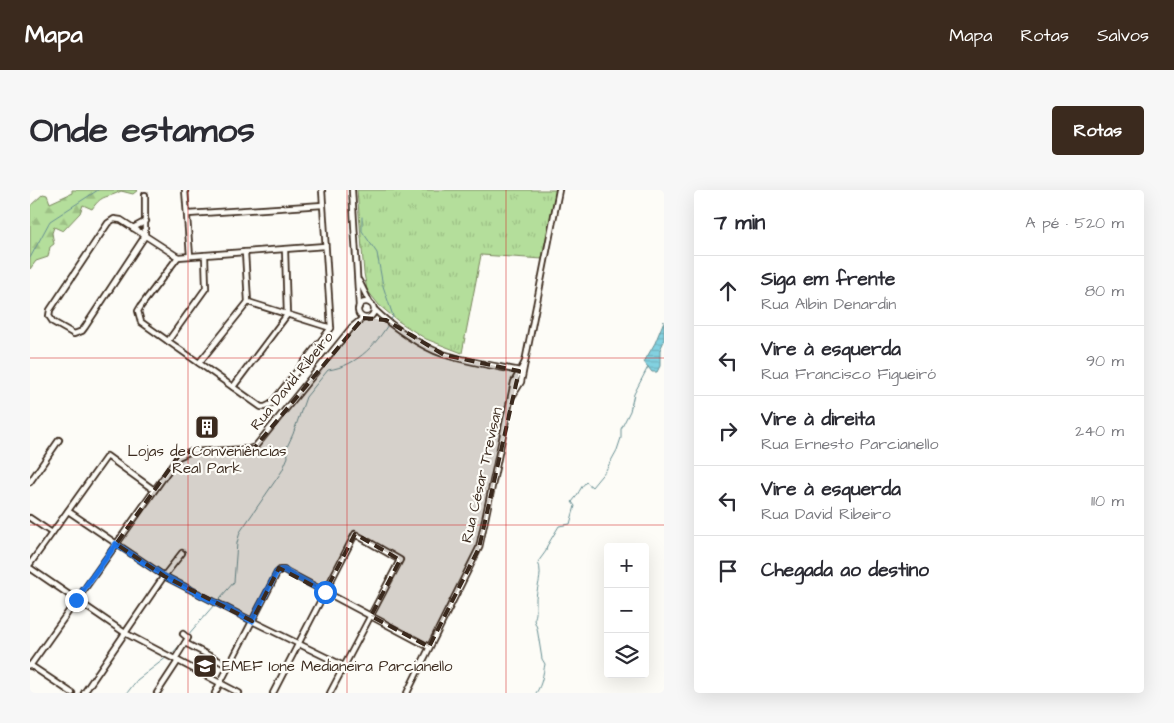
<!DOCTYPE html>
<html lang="pt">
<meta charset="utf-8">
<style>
:root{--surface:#fff;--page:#f7f7f7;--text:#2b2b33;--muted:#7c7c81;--line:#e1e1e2;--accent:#3b2a1e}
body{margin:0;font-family:"Architects Daughter",sans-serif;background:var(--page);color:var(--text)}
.controls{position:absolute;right:15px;bottom:15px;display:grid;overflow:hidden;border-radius:5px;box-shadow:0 5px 20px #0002}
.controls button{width:45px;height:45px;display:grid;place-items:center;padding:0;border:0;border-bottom:1px solid var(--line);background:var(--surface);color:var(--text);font:25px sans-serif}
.stop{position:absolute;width:15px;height:15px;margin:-11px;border:4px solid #1a73e8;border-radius:50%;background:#fff}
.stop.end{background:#1a73e8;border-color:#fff;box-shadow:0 1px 5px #0008}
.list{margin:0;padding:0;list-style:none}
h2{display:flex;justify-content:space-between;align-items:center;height:65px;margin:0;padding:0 20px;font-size:21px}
h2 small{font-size:16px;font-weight:400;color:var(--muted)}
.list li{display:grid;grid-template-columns:32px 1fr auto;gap:15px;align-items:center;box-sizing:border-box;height:70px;padding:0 20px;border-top:1px solid var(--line)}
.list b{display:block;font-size:19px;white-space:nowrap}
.list p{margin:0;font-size:16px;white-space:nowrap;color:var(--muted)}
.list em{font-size:16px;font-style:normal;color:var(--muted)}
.icon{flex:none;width:28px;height:28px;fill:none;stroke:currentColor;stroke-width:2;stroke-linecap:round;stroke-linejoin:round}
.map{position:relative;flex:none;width:634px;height:503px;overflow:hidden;border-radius:5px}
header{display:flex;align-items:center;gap:30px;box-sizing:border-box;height:70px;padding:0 25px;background:var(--accent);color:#fff}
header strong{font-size:24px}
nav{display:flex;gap:28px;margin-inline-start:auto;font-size:18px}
.intro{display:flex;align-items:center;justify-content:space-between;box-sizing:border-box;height:120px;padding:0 30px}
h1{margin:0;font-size:35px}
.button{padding:12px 22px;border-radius:5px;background:var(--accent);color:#fff;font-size:18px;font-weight:700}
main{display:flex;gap:30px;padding:0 30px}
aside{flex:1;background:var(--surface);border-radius:5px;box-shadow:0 5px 20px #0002}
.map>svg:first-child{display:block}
.grass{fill:url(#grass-tufts);stroke:#78845c}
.forest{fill:url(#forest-firs);stroke:#78845c}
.water{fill:url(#water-rules);stroke:#668e92}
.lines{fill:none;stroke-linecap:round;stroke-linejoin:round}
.stream{stroke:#668e92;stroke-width:1}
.street-casing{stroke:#3b2a1e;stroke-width:8}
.street{stroke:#fdfcf7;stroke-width:4.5}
.route{stroke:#1a73e8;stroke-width:6}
.marked{fill:#3b2a1e;fill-opacity:0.2;stroke:#3b2a1e;stroke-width:4;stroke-dasharray:10 6;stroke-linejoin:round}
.grid{fill:none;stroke:#d62828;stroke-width:1;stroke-opacity:0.55}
.labels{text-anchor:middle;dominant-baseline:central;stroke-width:4.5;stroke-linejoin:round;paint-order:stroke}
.street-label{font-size:15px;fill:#3b2a1e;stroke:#fdfcf7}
.poi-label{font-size:15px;fill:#3b2a1e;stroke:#fdfcf7}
</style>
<header>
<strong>Mapa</strong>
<nav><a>Mapa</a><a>Rotas</a><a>Salvos</a></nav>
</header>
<div class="intro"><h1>Onde estamos</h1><a class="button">Rotas</a></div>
<main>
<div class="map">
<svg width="634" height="503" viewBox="0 0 634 503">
<defs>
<pattern id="grass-tufts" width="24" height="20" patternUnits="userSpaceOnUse" patternTransform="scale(1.25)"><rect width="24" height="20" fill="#b4de9b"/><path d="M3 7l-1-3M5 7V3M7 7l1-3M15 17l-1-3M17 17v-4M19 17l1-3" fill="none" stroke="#9cbf85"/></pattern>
<pattern id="forest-firs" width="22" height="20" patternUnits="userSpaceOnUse" patternTransform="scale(1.25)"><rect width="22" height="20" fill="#b4de9b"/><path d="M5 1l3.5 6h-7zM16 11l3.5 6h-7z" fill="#9cbf85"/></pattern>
<pattern id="water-rules" width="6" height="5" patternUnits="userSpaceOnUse" patternTransform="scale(1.25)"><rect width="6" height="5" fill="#82d1e0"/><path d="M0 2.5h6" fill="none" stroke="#71b4c0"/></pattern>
</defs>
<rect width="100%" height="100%" fill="#fdfcf7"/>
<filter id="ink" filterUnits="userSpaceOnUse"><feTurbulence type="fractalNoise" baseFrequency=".02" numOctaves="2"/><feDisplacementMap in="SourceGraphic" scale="10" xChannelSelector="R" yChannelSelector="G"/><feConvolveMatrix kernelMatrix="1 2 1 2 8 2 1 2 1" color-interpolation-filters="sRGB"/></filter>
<g filter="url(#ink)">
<polygon class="grass" points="327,0 526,0 513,69 451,65 432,163 396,149 368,131 349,115 337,100 334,83"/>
<path class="forest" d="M42,0H108L103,4L91,1C77,9 73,3 62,19L53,15L50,23L33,41L24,37L22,43L24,54L20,57L18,67L6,71L0,79V16L13,4L17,5L20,13L42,3Z"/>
<polygon class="water" points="634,131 634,151 630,160 630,176 627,182 622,182 614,172 625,153"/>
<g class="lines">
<g class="stream">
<polyline points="0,68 20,31 68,0"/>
<path d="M157,446L204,392L207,353L210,342L252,281L258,267L257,257L263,244L276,207L298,180C328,176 349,152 363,126L353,96L347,63L332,41V27"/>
<polyline points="141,465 155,449"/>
<polyline points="97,503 107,490 137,467"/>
<path d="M506,503C512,495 513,484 515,474L512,469L507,438L504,430C507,423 506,420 506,413C505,399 514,386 508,372L516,361L517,356L529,336L540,334L545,316L542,312C548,306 550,297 556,292L562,297L576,280L587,260L591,248V239L600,221L604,204L618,177"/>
</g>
<g class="street-casing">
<g id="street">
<polyline points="155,0 160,66"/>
<polyline points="322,0 329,117"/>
<polyline points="115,5 115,46 55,137 52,141 44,144 23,132 19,126 20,120 78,33 84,29 91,30 148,67 295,56"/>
<polyline points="158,24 293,15"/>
<polyline points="103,38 116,31"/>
<polyline points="148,67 111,116 108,121 111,132 231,217 235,217 241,214 301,138 292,0"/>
<polyline points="329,91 340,113"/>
<circle cx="336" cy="120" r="8"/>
<polyline points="218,112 301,138"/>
<path d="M345,120C361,136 392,157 413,164C438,172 465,176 490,181"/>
<polyline points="138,151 176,98 175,65"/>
<polyline points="169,173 218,112 215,62"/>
<polyline points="203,197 257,125 255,59"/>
<polyline points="483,205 491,192 493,182 529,0"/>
<polyline points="0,292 29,250"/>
<polyline points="38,321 134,386 222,431 314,476"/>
<polyline points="0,328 22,343"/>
<polyline points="0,374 77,266 124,300"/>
<polyline points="0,378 95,443 209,503"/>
<polyline points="155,453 199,476"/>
<polyline points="145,469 158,448 153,444"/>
<polyline points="0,475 42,503"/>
<polyline points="0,476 148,267 159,262 219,259 225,257 322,137 333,128"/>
<polyline points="54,503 134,386 152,363"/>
<polyline points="127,503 148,471"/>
<polyline points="185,503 247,383 250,380 254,380 399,457"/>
<polyline points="243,503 325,344 370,370 300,503"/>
<polyline points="377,503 449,358 484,192 495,172"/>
</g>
</g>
<use href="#street" class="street"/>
</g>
</g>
<g class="lines" filter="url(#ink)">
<polyline class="route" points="46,410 86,354 134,386 222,431 246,383 250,380 254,380 295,402"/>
</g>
<path class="marked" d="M333,128L356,130L414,165L489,181L449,358L399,457L341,426L370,370L325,344L295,402L249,378L222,431L134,386L86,354L148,267L159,262L225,257Z"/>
<path class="grid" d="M158,0V503M317,0V503M476,0V503M0,168H634M0,335H634"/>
<defs>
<g id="building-square" transform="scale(1.25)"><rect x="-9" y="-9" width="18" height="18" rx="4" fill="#3b2a1e" stroke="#fdfcf7"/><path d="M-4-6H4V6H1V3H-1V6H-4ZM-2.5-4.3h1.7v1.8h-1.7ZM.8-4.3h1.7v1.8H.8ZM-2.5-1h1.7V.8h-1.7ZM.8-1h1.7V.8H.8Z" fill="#fff"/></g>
<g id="school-square" transform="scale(1.25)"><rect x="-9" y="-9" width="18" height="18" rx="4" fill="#3b2a1e" stroke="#fdfcf7"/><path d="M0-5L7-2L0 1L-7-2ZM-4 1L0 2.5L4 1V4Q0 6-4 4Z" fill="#fff"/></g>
</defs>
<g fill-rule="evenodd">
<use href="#building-square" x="177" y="237"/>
<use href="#school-square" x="175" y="476"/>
</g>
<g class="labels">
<g class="street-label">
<text transform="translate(262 191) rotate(-51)">Rua David Ribeiro</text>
<text transform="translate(452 285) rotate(-77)">Rua César Trevisan</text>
</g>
<g class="poi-label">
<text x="177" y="261">Lojas de Conveniências<tspan x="177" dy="17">Real Park</tspan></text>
<text x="192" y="476" text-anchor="start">EMEF Ione Medianeira Parcianello</text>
</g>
</g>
</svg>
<div class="controls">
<button>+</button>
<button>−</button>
<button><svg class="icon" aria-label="layers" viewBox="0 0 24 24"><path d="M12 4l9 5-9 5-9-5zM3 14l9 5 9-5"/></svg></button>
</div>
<div class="stop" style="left:295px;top:402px"></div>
<div class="stop end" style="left:46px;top:410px"></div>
</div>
<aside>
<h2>7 min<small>A pé · 520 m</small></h2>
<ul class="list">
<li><svg class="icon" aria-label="ahead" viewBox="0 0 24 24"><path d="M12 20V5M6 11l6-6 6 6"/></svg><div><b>Siga em frente</b><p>Rua Albin Denardin</p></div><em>80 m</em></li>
<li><svg class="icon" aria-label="left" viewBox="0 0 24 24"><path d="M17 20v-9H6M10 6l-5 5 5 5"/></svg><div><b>Vire à esquerda</b><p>Rua Francisco Figueiró</p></div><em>90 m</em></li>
<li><svg class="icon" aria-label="right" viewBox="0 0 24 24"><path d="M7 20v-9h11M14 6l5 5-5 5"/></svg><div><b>Vire à direita</b><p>Rua Ernesto Parcianello</p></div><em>240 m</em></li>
<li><svg class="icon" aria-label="left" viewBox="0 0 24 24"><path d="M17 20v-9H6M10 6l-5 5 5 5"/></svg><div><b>Vire à esquerda</b><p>Rua David Ribeiro</p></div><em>110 m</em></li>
<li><svg class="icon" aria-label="arrive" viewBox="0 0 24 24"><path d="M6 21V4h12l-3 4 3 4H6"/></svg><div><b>Chegada ao destino</b></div></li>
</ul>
</aside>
</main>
